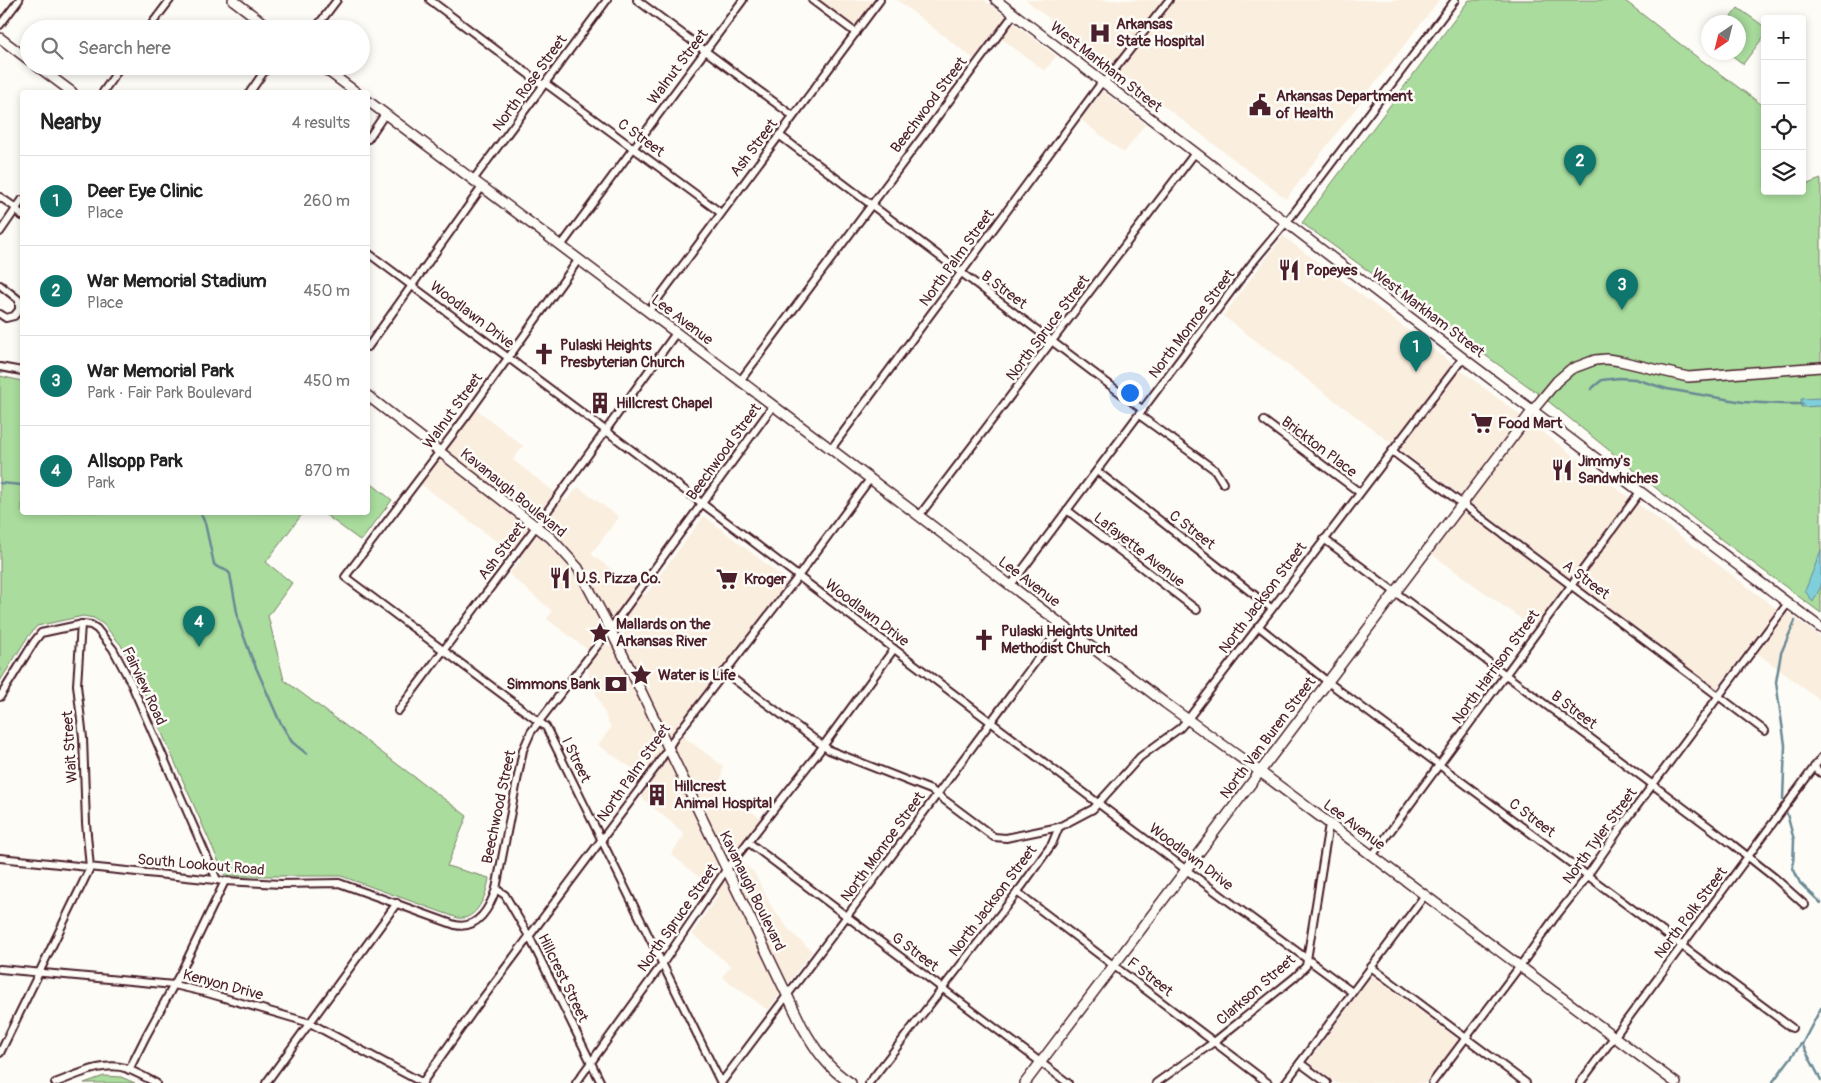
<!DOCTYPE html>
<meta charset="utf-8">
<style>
:root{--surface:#fff;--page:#f2f2f2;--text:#222;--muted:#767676;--line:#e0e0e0;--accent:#0f766e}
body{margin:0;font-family:Pangolin,sans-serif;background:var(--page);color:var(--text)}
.controls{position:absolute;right:15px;top:15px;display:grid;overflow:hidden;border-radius:5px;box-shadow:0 2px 8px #0003}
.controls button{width:45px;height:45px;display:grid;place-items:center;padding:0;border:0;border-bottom:1px solid var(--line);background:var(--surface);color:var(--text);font:25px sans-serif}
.compass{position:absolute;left:1701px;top:15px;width:45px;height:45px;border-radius:50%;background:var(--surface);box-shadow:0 2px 8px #0003;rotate:215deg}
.you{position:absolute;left:1129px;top:392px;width:18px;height:18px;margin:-12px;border:4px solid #fff;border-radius:50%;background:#1a73e8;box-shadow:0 0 0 8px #1a73e833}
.badge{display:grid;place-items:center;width:32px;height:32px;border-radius:50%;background:var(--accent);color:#fff;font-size:16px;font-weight:700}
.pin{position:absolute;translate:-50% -41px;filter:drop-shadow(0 1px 2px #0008)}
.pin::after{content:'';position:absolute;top:26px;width:18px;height:15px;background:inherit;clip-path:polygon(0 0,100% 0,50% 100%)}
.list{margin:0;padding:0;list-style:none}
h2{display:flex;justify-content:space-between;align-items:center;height:65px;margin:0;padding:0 20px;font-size:21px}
h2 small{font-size:16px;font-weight:400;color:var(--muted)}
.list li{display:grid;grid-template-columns:32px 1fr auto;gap:15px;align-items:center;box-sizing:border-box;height:90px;padding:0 20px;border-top:1px solid var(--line)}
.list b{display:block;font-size:19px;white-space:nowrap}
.list p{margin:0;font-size:16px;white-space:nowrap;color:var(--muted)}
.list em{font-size:16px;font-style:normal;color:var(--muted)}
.icon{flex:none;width:28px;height:28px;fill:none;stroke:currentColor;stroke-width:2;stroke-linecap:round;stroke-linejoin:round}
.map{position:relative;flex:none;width:1821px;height:1083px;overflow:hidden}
.search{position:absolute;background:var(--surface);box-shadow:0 2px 8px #0003;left:20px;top:20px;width:350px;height:55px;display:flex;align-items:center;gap:12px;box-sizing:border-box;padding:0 18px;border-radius:28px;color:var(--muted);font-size:19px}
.panel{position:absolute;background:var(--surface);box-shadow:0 2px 8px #0003;left:20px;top:90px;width:350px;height:425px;border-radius:5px}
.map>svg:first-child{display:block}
.built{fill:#faeede}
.green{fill:#a9dc9d;stroke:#7a7e64}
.water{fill:#7fcfdb;stroke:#6a8995}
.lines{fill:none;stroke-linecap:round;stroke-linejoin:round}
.stream{stroke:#6a8995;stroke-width:2.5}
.street-casing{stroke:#4a1f2b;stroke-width:10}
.secondary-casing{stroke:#4a1f2b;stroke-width:12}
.street{stroke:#fdfcf7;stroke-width:6}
.secondary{stroke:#fdfcf7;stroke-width:9}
.labels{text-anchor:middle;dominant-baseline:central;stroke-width:5;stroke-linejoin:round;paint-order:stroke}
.poi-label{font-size:15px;font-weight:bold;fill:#4a1f2b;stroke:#fdfcf7;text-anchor:start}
.street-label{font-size:15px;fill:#4a1f2b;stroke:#fdfcf7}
</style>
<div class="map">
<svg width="1821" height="1083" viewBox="0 0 1821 1083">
<rect width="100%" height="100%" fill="#fdfcf7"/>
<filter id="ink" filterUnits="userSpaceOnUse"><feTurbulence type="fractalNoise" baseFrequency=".02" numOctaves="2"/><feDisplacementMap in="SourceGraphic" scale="10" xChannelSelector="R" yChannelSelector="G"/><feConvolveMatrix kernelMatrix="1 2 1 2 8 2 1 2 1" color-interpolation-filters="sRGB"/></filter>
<g filter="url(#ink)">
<g class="built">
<polygon points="819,0 877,0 855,27"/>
<polygon points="897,0 984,0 1056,56 1045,71 994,33 974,59"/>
<polygon points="1026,0 1439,0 1286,199 1109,64 1108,65"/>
<polygon points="1103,91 1145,124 1124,153 1080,119"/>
<polygon points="1283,236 1777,609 1717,689 1223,316"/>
<polygon points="475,408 523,446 513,460 566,501 578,487 619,517 591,554 645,595 704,516 788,581 680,734 723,766 720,788 768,824 740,862 754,872 771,906 789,930 812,951 768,1010 722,977 731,966 692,934 719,894 671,854 685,834 641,797 652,782 598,745 611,728 589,677 588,650 547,619 552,611 509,574 521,560 421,484"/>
<polygon points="1465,510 1564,586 1534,628 1430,553"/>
<polygon points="1787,612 1821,637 1821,701 1757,653"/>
<polygon points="1372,975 1459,1040 1427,1083 1336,1083 1308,1062"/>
</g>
<g class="green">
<polygon points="1469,0 1624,0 1693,54 1765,107 1765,191 1802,191 1802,186 1821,179 1821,613 1703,526 1543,397 1302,223"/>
<polygon points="1738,8 1765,27 1765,35 1743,64 1729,53 1738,52 1738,22 1727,22"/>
<path d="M0,376L22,381V512L303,513L266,562L292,583L268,616L284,680L467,816L447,866L489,878C487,894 477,921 458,918L341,876H225L139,681L121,645L103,624L94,618L83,616L37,626L27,638L0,681Z"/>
<polygon points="368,481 392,500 361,541 323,513 368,512"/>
<polygon points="104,1076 121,1077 135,1083 84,1083"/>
</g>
<g class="water">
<polygon points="1821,398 1821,406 1801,407 1801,399"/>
<polygon points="1821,550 1821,586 1813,602 1805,591"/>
</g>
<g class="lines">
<g class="stream">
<polyline points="1591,389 1602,380 1619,378 1635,379 1667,389 1743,402 1781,404 1803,404"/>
<polyline points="0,483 22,485"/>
<path d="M200,512L205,523L214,564C218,570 225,567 230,574L239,623L251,656L279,720L292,742L307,754"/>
<polyline points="1783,799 1785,745 1776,682 1781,653 1795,621"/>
<polyline points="1787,814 1794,840 1793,868 1800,883 1821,903"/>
<polyline points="1821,1008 1802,1044 1821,1080"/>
<polyline points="1772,1083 1801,1044"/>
</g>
<g class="street-casing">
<g id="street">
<polyline points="430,0 543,85"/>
<polyline points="637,0 793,116"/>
<polyline points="812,0 856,33"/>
<polyline points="0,25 19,0"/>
<polyline points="148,29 170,0"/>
<polyline points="315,29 337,0"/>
<polyline points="545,83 721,213"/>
<polyline points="1104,83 1169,0"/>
<polyline points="103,92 121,66"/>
<polyline points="250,92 268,66"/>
<polyline points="779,135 1143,410"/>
<polyline points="368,139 385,114"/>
<polyline points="473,180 607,0"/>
<polyline points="0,197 16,208 22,216"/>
<polyline points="0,232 22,200"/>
<polyline points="561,246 743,0"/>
<polyline points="368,253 613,436 1185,869 1352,992"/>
<polyline points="579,259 465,418 345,577 546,727 721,1083"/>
<polyline points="0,285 19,300 19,310 14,316 6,318 0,314"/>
<polyline points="648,312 880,0"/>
<polyline points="368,347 482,187"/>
<polyline points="0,367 22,371"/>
<polyline points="740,381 1014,14"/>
<polyline points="1139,415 1215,470 1223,483"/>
<polyline points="1264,421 1359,492"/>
<polyline points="831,449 1102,82"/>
<polyline points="1392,451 1765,731"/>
<polyline points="1097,471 1271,608"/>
<polyline points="1067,510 1197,610"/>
<polyline points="919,516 1195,153"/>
<polyline points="1324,539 1732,844 1775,878 1805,905"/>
<polyline points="1011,585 1253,262 1293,214 1455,0"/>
<polyline points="1258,626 1328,682 1792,1028"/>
<polyline points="724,672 829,750 931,790 994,837 1006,838 1059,827 1093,809 1140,757 1180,728 1188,719 1463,358"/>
<polyline points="0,697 34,642 41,633 83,624 91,625 97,629 113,649 131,683 217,880"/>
<polyline points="398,711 541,520 676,333"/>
<polyline points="1814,767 1821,773"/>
<polyline points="748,842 1068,1083"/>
<polyline points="1372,856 1640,492"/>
<path d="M0,858L225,881L281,884L339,883L455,925C478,930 490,907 496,889L523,750L531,732L617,620L773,406"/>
<polyline points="496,889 505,895 530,938 601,1083"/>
<polyline points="1017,892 1268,1083"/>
<polyline points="1371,967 1526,1083"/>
<polyline points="0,969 174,985 204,992 310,1023 423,1083"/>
<polyline points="0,1053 90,868 86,823 83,738 77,685 81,624"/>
<polyline points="1300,1063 1327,1083"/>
<polyline points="129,1070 146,1036 182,970 225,881"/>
<path d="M55,1083C77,1075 105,1060 128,1069C137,1073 147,1078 156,1083"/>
<polyline points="266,1083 397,903"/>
<polyline points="422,1083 474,1010 656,767 675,737 794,582 870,479"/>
<polyline points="576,1083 663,963 726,870 818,753 894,649"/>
<polyline points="721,1083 847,916 1062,626"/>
<polyline points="869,1083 1022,886 1052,844 1059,827"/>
<polyline points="1156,1083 1214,1042 1295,977 1306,966 1329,824"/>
<polyline points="1285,1083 1425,895"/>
<polyline points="1432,1083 1520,966 1553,920 1583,882 1619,830 1788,603"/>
<polyline points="1580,1083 1821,758"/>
</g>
</g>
<g class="secondary-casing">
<g id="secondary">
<polyline points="233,0 271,29"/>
<polyline points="996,0 1463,358 1821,628"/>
<polyline points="0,38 29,60"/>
<polyline points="37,66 72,92"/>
<polyline points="321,66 356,92"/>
<polyline points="368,101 831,449 1165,703 1259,771 1676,1083"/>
<path d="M368,396L551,538L578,568L606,621L640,689L802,1026C815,1049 828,1069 851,1083"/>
<polyline points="1025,1083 1533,410 1557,381 1571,369 1595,360 1607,359 1620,361 1688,377 1821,367"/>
</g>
</g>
<use href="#street" class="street"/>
<use href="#secondary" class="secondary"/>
</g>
</g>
<defs>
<g id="hospital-bare" transform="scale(1.725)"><path d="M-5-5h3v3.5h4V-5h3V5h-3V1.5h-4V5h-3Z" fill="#4a1f2b" stroke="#fdfcf7" stroke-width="2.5" paint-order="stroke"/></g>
<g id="civic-bare" transform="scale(1.725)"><path d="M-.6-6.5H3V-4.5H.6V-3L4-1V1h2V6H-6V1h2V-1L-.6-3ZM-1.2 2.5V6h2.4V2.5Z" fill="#4a1f2b" stroke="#fdfcf7" stroke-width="2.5" paint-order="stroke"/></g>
<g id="restaurant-bare" transform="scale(1.725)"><path d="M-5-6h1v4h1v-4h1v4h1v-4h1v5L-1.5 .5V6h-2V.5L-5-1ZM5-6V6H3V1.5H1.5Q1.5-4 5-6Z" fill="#4a1f2b" stroke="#fdfcf7" stroke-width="2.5" paint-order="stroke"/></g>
<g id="church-bare" transform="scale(1.725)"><path d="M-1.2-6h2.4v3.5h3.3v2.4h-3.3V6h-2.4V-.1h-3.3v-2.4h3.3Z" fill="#4a1f2b" stroke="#fdfcf7" stroke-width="2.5" paint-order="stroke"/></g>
<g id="building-bare" transform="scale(1.725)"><path d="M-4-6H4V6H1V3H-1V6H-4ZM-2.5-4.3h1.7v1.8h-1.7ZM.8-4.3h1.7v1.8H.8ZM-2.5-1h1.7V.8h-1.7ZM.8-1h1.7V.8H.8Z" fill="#4a1f2b" stroke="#fdfcf7" stroke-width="2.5" paint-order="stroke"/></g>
<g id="supermarket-bare" transform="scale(1.725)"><path d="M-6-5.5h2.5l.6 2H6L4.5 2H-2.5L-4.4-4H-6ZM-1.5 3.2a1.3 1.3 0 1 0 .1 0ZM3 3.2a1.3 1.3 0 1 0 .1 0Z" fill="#4a1f2b" stroke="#fdfcf7" stroke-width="2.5" paint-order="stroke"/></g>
<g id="sight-bare" transform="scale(1.725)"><path d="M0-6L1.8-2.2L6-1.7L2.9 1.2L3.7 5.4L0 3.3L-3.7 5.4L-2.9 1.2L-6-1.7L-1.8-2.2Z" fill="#4a1f2b" stroke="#fdfcf7" stroke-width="2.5" paint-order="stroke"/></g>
<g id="bank-bare" transform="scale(1.725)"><path d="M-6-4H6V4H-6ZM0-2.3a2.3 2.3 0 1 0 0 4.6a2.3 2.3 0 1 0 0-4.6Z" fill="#4a1f2b" stroke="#fdfcf7" stroke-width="2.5" paint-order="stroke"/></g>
</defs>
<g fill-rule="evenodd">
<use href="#hospital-bare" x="1100" y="33"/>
<use href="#civic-bare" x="1260" y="105"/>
<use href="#restaurant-bare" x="1289" y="270"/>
<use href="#church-bare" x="544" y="354"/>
<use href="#building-bare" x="600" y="403"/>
<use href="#supermarket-bare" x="1482" y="423"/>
<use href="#restaurant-bare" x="1562" y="470"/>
<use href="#restaurant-bare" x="560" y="578"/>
<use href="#supermarket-bare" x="727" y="579"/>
<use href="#sight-bare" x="600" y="633"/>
<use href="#church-bare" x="984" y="640"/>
<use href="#sight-bare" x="641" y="675"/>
<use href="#bank-bare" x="616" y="684"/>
<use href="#building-bare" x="657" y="795"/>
</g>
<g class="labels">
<g class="poi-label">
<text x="1116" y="24">Arkansas<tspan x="1116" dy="17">State Hospital</tspan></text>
<text x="1276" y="96">Arkansas Department<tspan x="1276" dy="17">of Health</tspan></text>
<text x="1306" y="270">Popeyes</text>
<text x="560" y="345">Pulaski Heights<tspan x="560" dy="17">Presbyterian Church</tspan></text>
<text x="616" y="403">Hillcrest Chapel</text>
<text x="1498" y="423">Food Mart</text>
<text x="1578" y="461">Jimmy's<tspan x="1578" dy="17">Sandwhiches</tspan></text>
<text x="576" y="578">U.S. Pizza Co.</text>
<text x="744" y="579">Kroger</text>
<text x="616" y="624">Mallards on the<tspan x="616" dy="17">Arkansas River</tspan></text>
<text x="1001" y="631">Pulaski Heights United<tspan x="1001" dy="17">Methodist Church</tspan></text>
<text x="658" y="675">Water is Life</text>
<text x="600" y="684" text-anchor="end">Simmons Bank</text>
<text x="674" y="786">Hillcrest<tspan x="674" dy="17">Animal Hospital</tspan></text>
</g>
<g class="street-label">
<text transform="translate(678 67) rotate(-53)">Walnut Street</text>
<text transform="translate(1106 67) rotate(38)">West Markham Street</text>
<text transform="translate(530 83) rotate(-54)">North Rose Street</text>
<text transform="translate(929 105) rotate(-53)">Beechwood Street</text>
<text transform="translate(641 138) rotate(36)">C Street</text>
<text transform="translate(754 148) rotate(-53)">Ash Street</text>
<text transform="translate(957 258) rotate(-54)">North Palm Street</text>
<text transform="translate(1004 290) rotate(37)">B Street</text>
<text transform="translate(1428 313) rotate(37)">West Markham Street</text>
<text transform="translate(472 315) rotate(37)">Woodlawn Drive</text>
<text transform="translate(682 320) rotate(37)">Lee Avenue</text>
<text transform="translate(1192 324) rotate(-53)">North Monroe Street</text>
<text transform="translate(1048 328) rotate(-53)">North Spruce Street</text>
<text transform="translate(453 411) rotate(-54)">Walnut Street</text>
<text transform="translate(1319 447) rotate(37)">Brickton Place</text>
<text transform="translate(724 452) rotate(-54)">Beechwood Street</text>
<text transform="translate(513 493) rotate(39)">Kavanaugh Boulevard</text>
<text transform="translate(1192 530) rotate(38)">C Street</text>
<text transform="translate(1139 550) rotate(38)">Lafayette Avenue</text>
<text transform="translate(502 551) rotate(-53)">Ash Street</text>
<text transform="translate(1586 580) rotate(37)">A Street</text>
<text transform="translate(1029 582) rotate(37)">Lee Avenue</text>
<text transform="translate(1263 598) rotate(-53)">North Jackson Street</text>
<text transform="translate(867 613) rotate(37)">Woodlawn Drive</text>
<text transform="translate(1496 667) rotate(-54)">North Harrison Street</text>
<text transform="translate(144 686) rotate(65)">Fairview Road</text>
<text transform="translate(1574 710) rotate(37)">B Street</text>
<text transform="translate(1268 738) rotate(-53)">North Van Buren Street</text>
<text transform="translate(70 747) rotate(-94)">Wait Street</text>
<text transform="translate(576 760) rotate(64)">I Street</text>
<text transform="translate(634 773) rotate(-55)">North Palm Street</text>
<text transform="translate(499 807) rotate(-78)">Beechwood Street</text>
<text transform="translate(1532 818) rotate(37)">C Street</text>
<text transform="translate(1354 825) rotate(37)">Lee Avenue</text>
<text transform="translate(1600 836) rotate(-54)">North Tyler Street</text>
<text transform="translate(883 847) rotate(-54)">North Monroe Street</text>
<text transform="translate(1191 857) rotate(37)">Woodlawn Drive</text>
<text transform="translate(201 865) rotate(5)">South Lookout Road</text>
<text transform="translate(752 891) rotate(64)">Kavanaugh Boulevard</text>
<text transform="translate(993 901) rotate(-53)">North Jackson Street</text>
<text transform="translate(1691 913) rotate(-53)">North Polk Street</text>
<text transform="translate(678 918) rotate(-55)">North Spruce Street</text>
<text transform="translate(915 952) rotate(37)">G Street</text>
<text transform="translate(1150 977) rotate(38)">F Street</text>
<text transform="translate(563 978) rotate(64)">Hillcrest Street</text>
<text transform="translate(223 985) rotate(15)">Kenyon Drive</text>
<text transform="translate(1256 990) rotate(-41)">Clarkson Street</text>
</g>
</g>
</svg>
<div class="controls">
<button>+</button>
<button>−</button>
<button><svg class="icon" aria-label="locate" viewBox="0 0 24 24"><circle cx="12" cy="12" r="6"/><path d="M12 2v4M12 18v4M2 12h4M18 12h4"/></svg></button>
<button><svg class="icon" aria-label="layers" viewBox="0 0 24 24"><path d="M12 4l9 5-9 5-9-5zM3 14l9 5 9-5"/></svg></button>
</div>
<svg class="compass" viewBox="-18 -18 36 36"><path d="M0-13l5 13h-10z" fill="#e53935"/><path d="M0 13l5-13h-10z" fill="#767676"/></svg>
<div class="you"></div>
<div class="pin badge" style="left:1416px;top:372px">1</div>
<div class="pin badge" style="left:1580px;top:186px">2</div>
<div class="pin badge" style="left:1622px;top:310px">3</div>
<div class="pin badge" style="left:199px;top:647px">4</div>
<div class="search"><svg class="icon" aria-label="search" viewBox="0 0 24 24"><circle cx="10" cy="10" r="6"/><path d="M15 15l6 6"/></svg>Search here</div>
<section class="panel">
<h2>Nearby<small>4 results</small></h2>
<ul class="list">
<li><span class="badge">1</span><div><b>Deer Eye Clinic</b><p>Place</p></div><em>260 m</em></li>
<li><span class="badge">2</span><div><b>War Memorial Stadium</b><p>Place</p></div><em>450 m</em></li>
<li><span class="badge">3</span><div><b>War Memorial Park</b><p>Park · Fair Park Boulevard</p></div><em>450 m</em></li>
<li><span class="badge">4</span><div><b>Allsopp Park</b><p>Park</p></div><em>870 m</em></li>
</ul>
</section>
</div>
